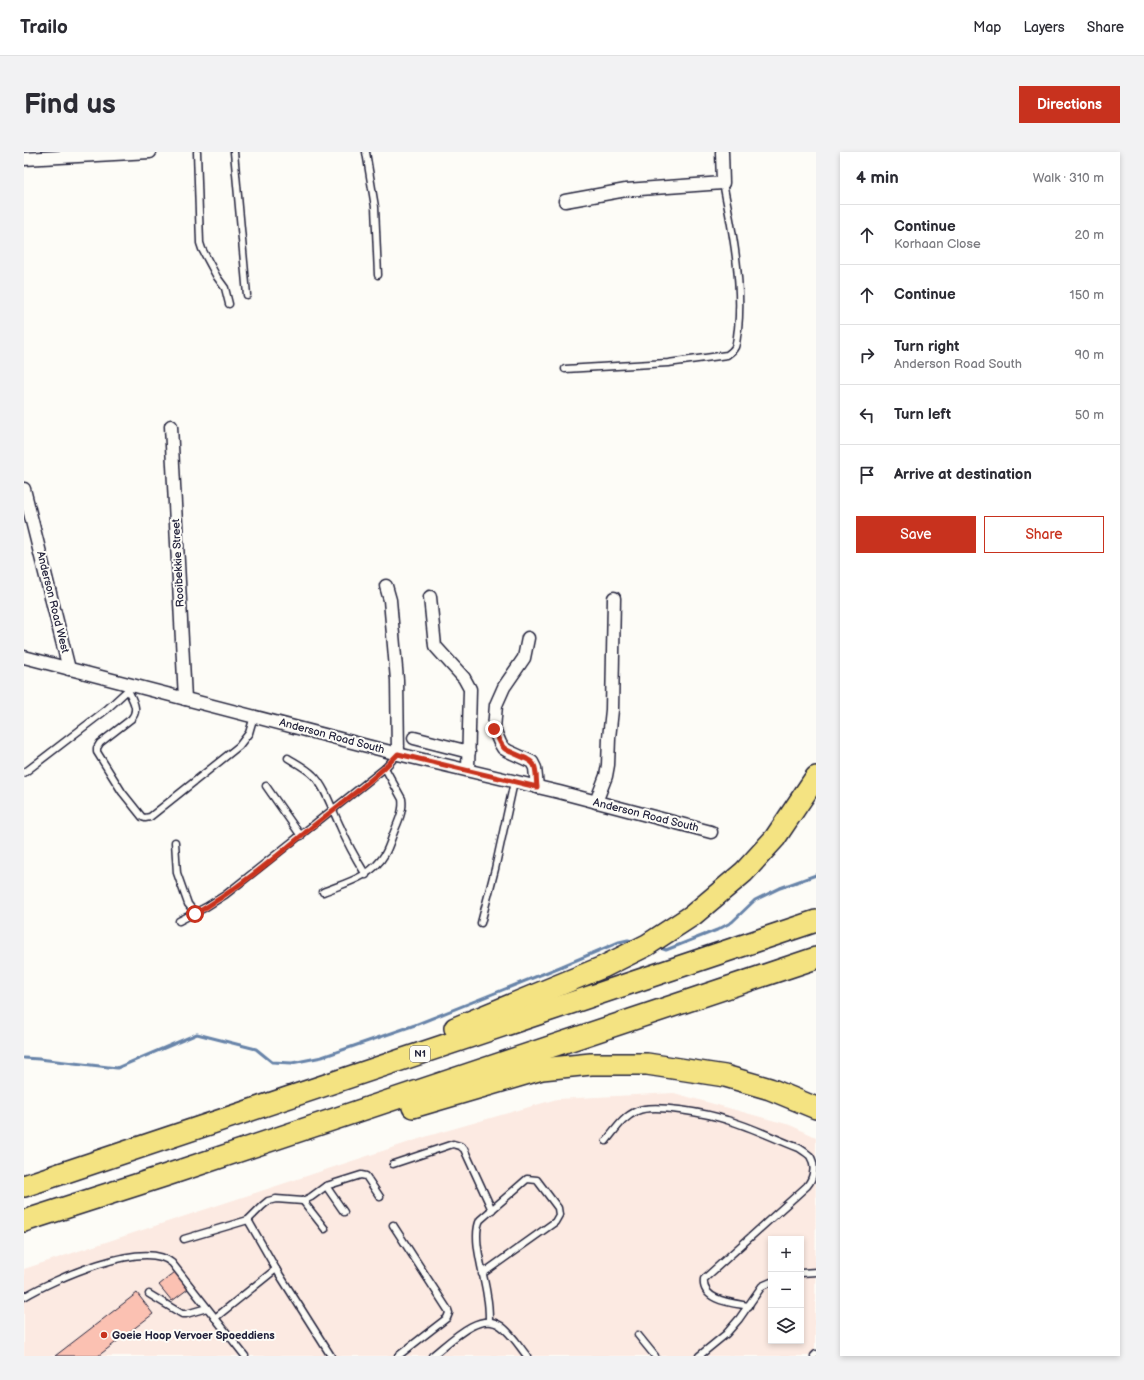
<!DOCTYPE html>
<meta charset="utf-8">
<style>
:root{--surface:#fff;--page:#f2f2f3;--text:#2b2b33;--muted:#7c7c81;--line:#e1e1e2;--accent:#c8321e}
body{margin:0;font-family:"Balsamiq Sans",sans-serif;background:var(--page);color:var(--text)}
.controls{position:absolute;right:12px;bottom:12px;display:grid;overflow:hidden;border-radius:0px;box-shadow:0 2px 6px #0003}
.controls button{width:36px;height:36px;display:grid;place-items:center;padding:0;border:0;border-bottom:1px solid var(--line);background:var(--surface);color:var(--text);font:20px sans-serif}
.stop{position:absolute;width:12px;height:12px;margin:-9px;border:3px solid #c8321e;border-radius:50%;background:#fff}
.stop.end{background:#c8321e;border-color:#fff;box-shadow:0 1px 4px #0008}
.list{margin:0;padding:0;list-style:none}
h2{display:flex;justify-content:space-between;align-items:center;height:52px;margin:0;padding:0 16px;font-size:17px}
h2 small{font-size:13px;font-weight:400;color:var(--muted)}
.list li{display:grid;grid-template-columns:26px 1fr auto;gap:12px;align-items:center;box-sizing:border-box;height:60px;padding:0 16px;border-top:1px solid var(--line)}
.list b{display:block;font-size:15px;white-space:nowrap}
.list p{margin:0;font-size:13px;white-space:nowrap;color:var(--muted)}
.list em{font-size:13px;font-style:normal;color:var(--muted)}
.actions{display:flex;gap:8px;padding:12px 16px}
.actions a{flex:1;padding:9px 0;border:1px solid var(--accent);border-radius:0px;text-align:center;font-size:14px;color:var(--accent)}
.actions .main{background:var(--accent);color:#fff}
.icon{flex:none;width:22px;height:22px;fill:none;stroke:currentColor;stroke-width:2;stroke-linecap:round;stroke-linejoin:round}
.map{position:relative;flex:none;width:792px;height:1204px;overflow:hidden;border-radius:0px}
header{display:flex;align-items:center;gap:24px;box-sizing:border-box;height:56px;padding:0 20px;background:var(--surface);border-bottom:1px solid var(--line)}
header strong{font-size:19px}
nav{display:flex;gap:22px;margin-inline-start:auto;font-size:14px}
.intro{display:flex;align-items:center;justify-content:space-between;box-sizing:border-box;height:96px;padding:0 24px}
h1{margin:0;font-size:28px}
.button{padding:10px 18px;border-radius:0px;background:var(--accent);color:#fff;font-size:14px;font-weight:700}
main{display:flex;gap:24px;padding:0 24px}
aside{flex:1;background:var(--surface);border-radius:0px;box-shadow:0 2px 6px #0003}
.map>svg:first-child{display:block}
.built{fill:#fceae2;fill-rule:evenodd}
.lines{fill:none;stroke-linecap:round;stroke-linejoin:round}
.stream{stroke:#6884a9;stroke-width:3}
.building{fill:#fbc1b2;stroke:#22223b}
.service-casing{stroke:#22223b;stroke-width:9}
.minor-casing{stroke:#22223b;stroke-width:15}
.motorway-casing{stroke:#22223b;stroke-width:24}
.service{stroke:#fdfcf7;stroke-width:6}
.minor{stroke:#fdfcf7;stroke-width:12}
.motorway{stroke:#f4e382;stroke-width:21}
.route{stroke:#c8321e;stroke-width:5}
.poi-dot{fill:#c8321e;stroke:#fdfcf7;stroke-width:1.5}
.labels{text-anchor:middle;dominant-baseline:central;stroke-width:4;stroke-linejoin:round;paint-order:stroke}
.shield{fill:#fdfcf7;stroke:#646373;stroke-width:1}
.shield-label{font-size:10px;font-weight:bold;fill:#22223b}
.street-label{font-size:11px;fill:#22223b;stroke:#fdfcf7}
.poi-label{font-size:11px;font-weight:bold;fill:#22223b;stroke:#fdfcf7;text-anchor:start}
</style>
<header>
<strong>Trailo</strong>
<nav><a>Map</a><a>Layers</a><a>Share</a></nav>
</header>
<div class="intro"><h1>Find us</h1><a class="button">Directions</a></div>
<main>
<div class="map">
<svg width="792" height="1204" viewBox="0 0 792 1204">
<rect width="100%" height="100%" fill="#fdfcf7"/>
<filter id="ink" filterUnits="userSpaceOnUse"><feTurbulence type="fractalNoise" baseFrequency=".025" numOctaves="2"/><feDisplacementMap in="SourceGraphic" scale="8" xChannelSelector="R" yChannelSelector="G"/><feConvolveMatrix kernelMatrix="1 2 1 2 8 2 1 2 1" color-interpolation-filters="sRGB"/></filter>
<g filter="url(#ink)">
<path class="built" d="M650,941L766,973L792,985L791,1204H0V1117L404,984L533,947ZM747,1087H777V1189H747Z"/>
<g class="lines">
<g class="stream">
<polyline points="634,795 642,798 693,778 708,770 731,748 756,736 792,723"/>
<polyline points="0,906 15,907 93,916 173,882 232,897 248,910 268,911 298,905 391,873 536,815 595,790 604,788 612,790"/>
</g>
</g>
<g class="building">
<polygon points="151,1120 164,1137 148,1149 135,1133"/>
<polygon points="113,1141 129,1162 74,1204 31,1204"/>
</g>
<g class="lines">
<g class="service-casing">
<g id="service">
<polyline points="173,0 176,91 178,97 193,125 201,136 205,152"/>
<polyline points="210,0 223,143"/>
<polyline points="342,0 351,55 354,123"/>
<path d="M541,217L644,211L703,203C706,201 709,199 711,195C713,190 713,182 714,177C719,132 708,75 699,31"/>
<path d="M104,538C108,547 116,558 107,567L76,591L73,596V600L98,640L118,665L121,666L126,665L215,594L225,581L230,564"/>
<path d="M264,606C272,611 282,616 289,623C301,634 309,660 316,674C323,691 332,707 342,723"/>
<polyline points="0,621 82,558 107,535"/>
<polyline points="242,634 277,684"/>
<polyline points="151,690 153,721 164,752 171,761"/>
<path d="M299,740C321,731 348,725 361,702C365,695 367,687 370,680C374,670 380,658 378,647L361,616"/>
<polyline points="155,769 182,755 201,743 361,616 374,602"/>
<polyline points="457,771 471,717 490,630"/>
<path d="M582,989C592,977 599,965 613,959C630,951 685,962 703,968C728,975 751,987 775,996C778,998 783,1001 786,1004C792,1013 790,1026 783,1034L680,1127C677,1149 709,1151 725,1154"/>
<polyline points="369,1012 429,992 436,994 440,997 468,1058"/>
<polyline points="302,1034 320,1060"/>
<polyline points="279,1049 301,1077"/>
<polyline points="224,1068 252,1117 307,1204"/>
<polyline points="369,1073 424,1158 425,1161 423,1166 374,1204"/>
<polyline points="160,1087 224,1068 238,1054 244,1049 252,1047 279,1049 287,1045 302,1034 337,1023 342,1024 356,1045"/>
<polyline points="777,1121 792,1120"/>
<path d="M458,1122L531,1070L535,1063L534,1056L513,1028L503,1027L456,1068C447,1086 461,1125 463,1144C465,1153 465,1161 465,1169"/>
<polyline points="125,1142 158,1162 162,1162 183,1156"/>
<path d="M0,1145C28,1128 121,1086 148,1111L221,1204"/>
<polyline points="191,1166 252,1117"/>
<polyline points="614,1183 631,1204"/>
<path d="M408,1204C425,1191 455,1158 477,1174C488,1182 495,1194 503,1204"/>
<polyline points="675,1204 702,1182 715,1167 738,1134 747,1130"/>
<polyline points="790,1204 792,1202"/>
</g>
</g>
<g class="minor-casing">
<g id="minor">
<polyline points="0,7 126,0"/>
<polyline points="541,49 602,38 699,31 698,0"/>
<polyline points="147,274 161,547"/>
<polyline points="0,337 45,517"/>
<polyline points="362,434 366,448 373,528 374,602"/>
<polyline points="406,445 411,494 440,526 446,537 444,618"/>
<polyline points="504,486 500,506 480,535 472,553 470,577 476,591 479,596 484,599 508,610 511,616 513,635"/>
<polyline points="0,505 374,602 535,640 687,680"/>
<polyline points="390,586 445,600"/>
<polyline points="572,650 582,624 584,613 585,586 588,558 590,446"/>
</g>
</g>
<g class="motorway-casing">
<g id="motorway">
<polyline points="431,876 579,815 623,793 669,763 720,720 751,686 792,625"/>
<polyline points="389,955 518,917 567,912 623,912 701,924 746,937 792,956"/>
<polyline points="0,1034 792,769"/>
<polyline points="0,1069 140,1024 792,806"/>
</g>
</g>
<use href="#service" class="service"/>
<use href="#minor" class="minor"/>
<use href="#motorway" class="motorway"/>
</g>
</g>
<g class="lines" filter="url(#ink)">
<path class="route" d="M171,762C213,738 255,702 293,671C320,649 350,628 374,602L513,635C512,629 513,619 510,613C507,606 487,602 480,596C475,591 473,583 470,577"/>
</g>
<circle class="poi-dot" cx="80" cy="1183" r="4"/>
<g class="labels">
<rect class="shield" x="386" y="894" width="20" height="16" rx="3"/>
<g class="shield-label">
<text x="396" y="902">N1</text>
</g>
<g class="street-label">
<text transform="translate(154 411) rotate(-93)">Rooibekkie Street</text>
<text transform="translate(29 450) rotate(76)">Anderson Road West</text>
<text transform="translate(308 584) rotate(15)">Anderson Road South</text>
<text transform="translate(622 663) rotate(14)">Anderson Road South</text>
</g>
<g class="poi-label">
<text x="88" y="1183">Goeie Hoop Vervoer Spoeddiens</text>
</g>
</g>
</svg>
<div class="controls">
<button>+</button>
<button>−</button>
<button><svg class="icon" aria-label="layers" viewBox="0 0 24 24"><path d="M12 4l9 5-9 5-9-5zM3 14l9 5 9-5"/></svg></button>
</div>
<div class="stop" style="left:171px;top:762px"></div>
<div class="stop end" style="left:470px;top:577px"></div>
</div>
<aside>
<h2>4 min<small>Walk · 310 m</small></h2>
<ul class="list">
<li><svg class="icon" aria-label="ahead" viewBox="0 0 24 24"><path d="M12 20V5M6 11l6-6 6 6"/></svg><div><b>Continue</b><p>Korhaan Close</p></div><em>20 m</em></li>
<li><svg class="icon" aria-label="ahead" viewBox="0 0 24 24"><path d="M12 20V5M6 11l6-6 6 6"/></svg><div><b>Continue</b></div><em>150 m</em></li>
<li><svg class="icon" aria-label="right" viewBox="0 0 24 24"><path d="M7 20v-9h11M14 6l5 5-5 5"/></svg><div><b>Turn right</b><p>Anderson Road South</p></div><em>90 m</em></li>
<li><svg class="icon" aria-label="left" viewBox="0 0 24 24"><path d="M17 20v-9H6M10 6l-5 5 5 5"/></svg><div><b>Turn left</b></div><em>50 m</em></li>
<li><svg class="icon" aria-label="arrive" viewBox="0 0 24 24"><path d="M6 21V4h12l-3 4 3 4H6"/></svg><div><b>Arrive at destination</b></div></li>
</ul>
<div class="actions"><a class="main">Save</a><a>Share</a></div>
</aside>
</main>
